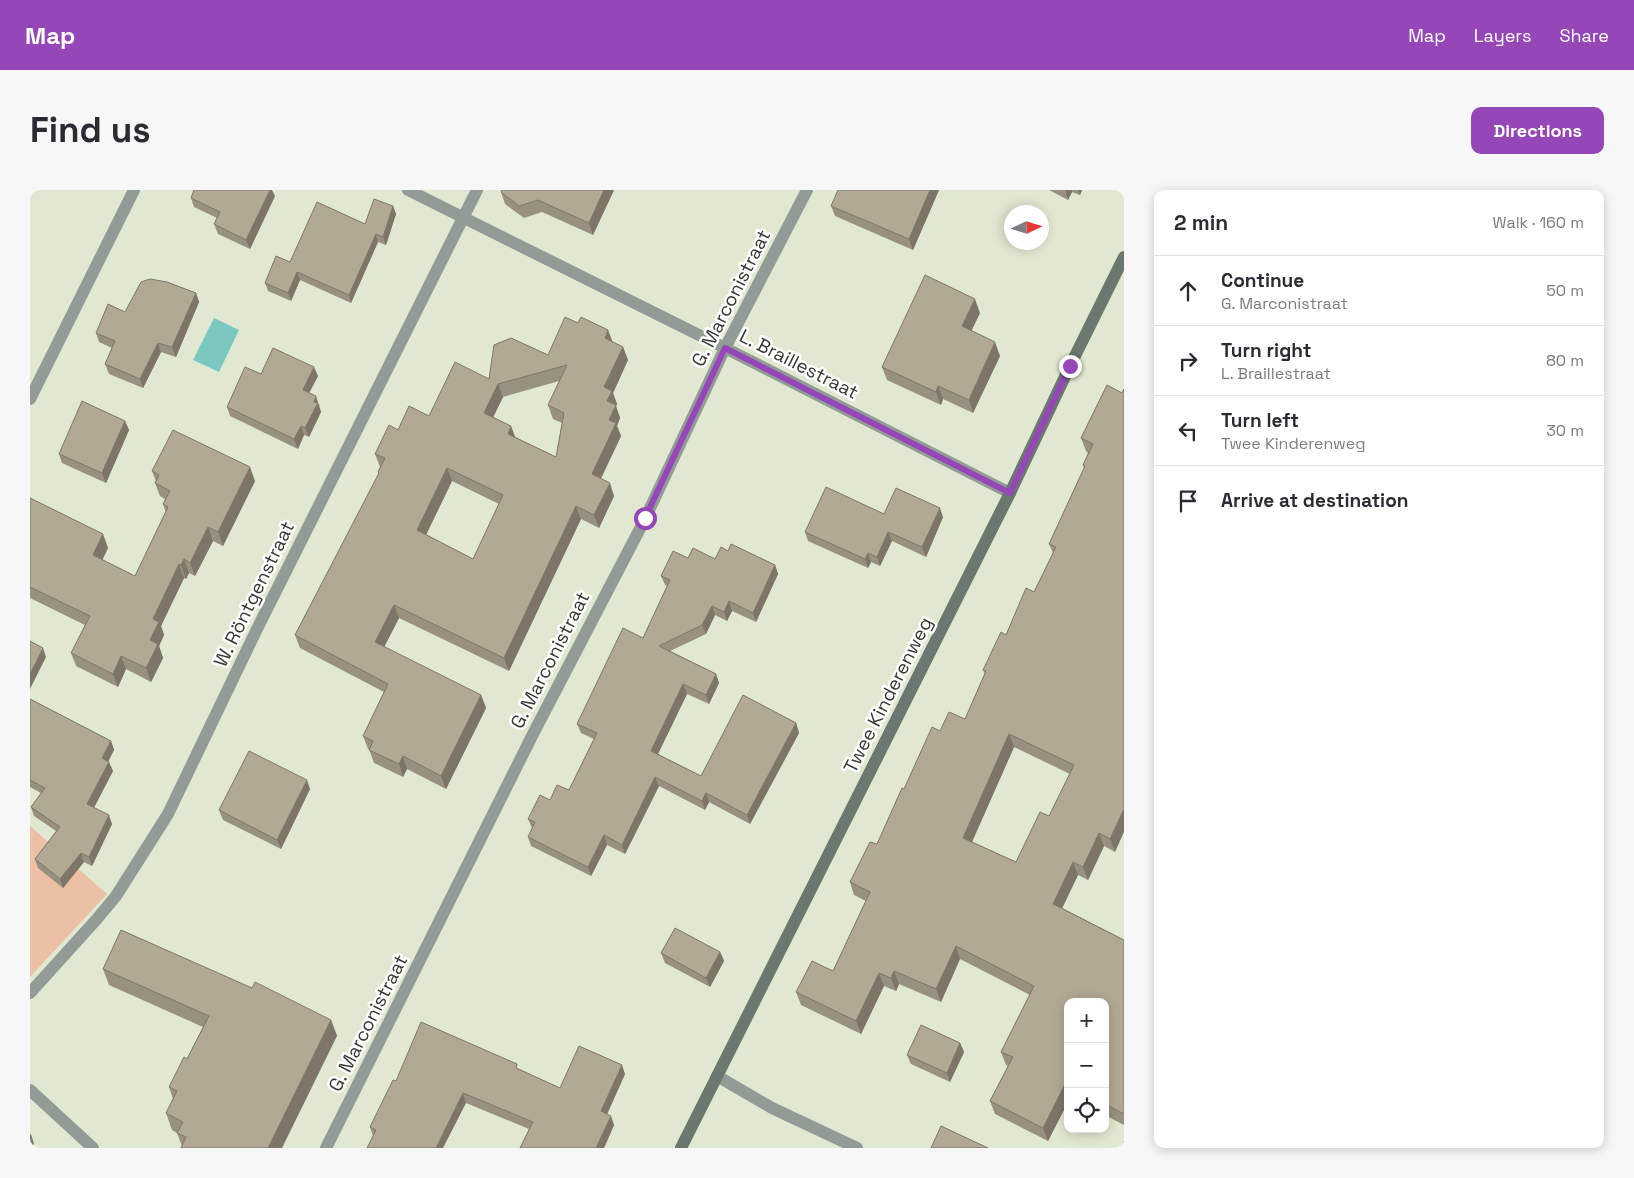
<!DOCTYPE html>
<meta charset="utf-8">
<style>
:root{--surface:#fff;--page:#f7f7f7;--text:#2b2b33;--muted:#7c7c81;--line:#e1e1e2;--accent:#9547b7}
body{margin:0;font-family:"Space Grotesk",sans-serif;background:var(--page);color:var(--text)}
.controls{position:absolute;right:15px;bottom:15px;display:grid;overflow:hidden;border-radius:10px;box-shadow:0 2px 12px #0003}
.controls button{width:45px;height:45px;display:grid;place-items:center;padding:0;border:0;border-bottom:1px solid var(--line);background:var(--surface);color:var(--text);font:25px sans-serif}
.compass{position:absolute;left:974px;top:15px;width:45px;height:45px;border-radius:50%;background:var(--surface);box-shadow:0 2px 12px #0003;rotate:86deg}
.stop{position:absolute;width:15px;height:15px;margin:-11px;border:4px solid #9547b7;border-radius:50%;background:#fff}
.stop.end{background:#9547b7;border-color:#fff;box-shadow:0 1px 5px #0008}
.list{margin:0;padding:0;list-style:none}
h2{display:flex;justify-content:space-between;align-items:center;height:65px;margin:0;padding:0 20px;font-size:21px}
h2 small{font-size:16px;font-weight:400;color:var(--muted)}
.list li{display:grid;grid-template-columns:32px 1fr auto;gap:15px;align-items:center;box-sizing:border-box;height:70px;padding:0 20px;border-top:1px solid var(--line)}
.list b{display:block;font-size:19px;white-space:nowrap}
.list p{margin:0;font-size:16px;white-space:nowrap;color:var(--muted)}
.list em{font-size:16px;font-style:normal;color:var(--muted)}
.icon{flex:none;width:28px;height:28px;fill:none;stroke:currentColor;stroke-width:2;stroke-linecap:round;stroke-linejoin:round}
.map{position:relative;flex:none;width:1094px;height:958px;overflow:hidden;border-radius:10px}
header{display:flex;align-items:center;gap:30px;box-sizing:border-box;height:70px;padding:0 25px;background:var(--accent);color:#fff}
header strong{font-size:24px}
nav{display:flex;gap:28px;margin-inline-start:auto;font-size:18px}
.intro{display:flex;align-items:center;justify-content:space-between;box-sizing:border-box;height:120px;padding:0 30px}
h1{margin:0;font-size:35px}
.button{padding:12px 22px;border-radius:10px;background:var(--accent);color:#fff;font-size:18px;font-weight:700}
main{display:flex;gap:30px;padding:0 30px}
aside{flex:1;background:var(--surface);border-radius:10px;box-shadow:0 2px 12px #0003}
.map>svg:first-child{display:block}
.green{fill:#ebc0a5}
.water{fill:#7ac8c0}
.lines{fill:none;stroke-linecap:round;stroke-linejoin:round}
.lane{stroke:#929b95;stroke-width:12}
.street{stroke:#929b95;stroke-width:12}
.secondary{stroke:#6b786f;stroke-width:12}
.wall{fill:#99917f;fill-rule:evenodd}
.shaded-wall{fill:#7d7668}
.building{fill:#b2a994;stroke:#7d7668;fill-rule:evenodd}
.route{stroke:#9547b7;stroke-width:6}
.labels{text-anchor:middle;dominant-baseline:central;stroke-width:5;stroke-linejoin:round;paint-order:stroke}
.street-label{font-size:19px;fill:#363930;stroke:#fff}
</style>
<header>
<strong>Map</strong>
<nav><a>Map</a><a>Layers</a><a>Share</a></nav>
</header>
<div class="intro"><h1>Find us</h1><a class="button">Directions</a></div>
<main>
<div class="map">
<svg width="1094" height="958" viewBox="0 0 1094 958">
<rect width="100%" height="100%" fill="#e1e8d1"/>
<polygon class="green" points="0,636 77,704 0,787"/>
<polygon class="water" points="184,128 209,140 189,182 163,170"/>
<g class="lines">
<polyline class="lane" points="687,886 742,918 827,958"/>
<g class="street">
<polyline points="378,0 695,158 980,303"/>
<polyline points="0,209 104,0"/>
<polyline points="0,803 66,730 86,706 138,624 226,441 447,0"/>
<polyline points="0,900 63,958"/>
<polyline points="296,958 503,544 615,329 695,158 777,0"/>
</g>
<polyline class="secondary" points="651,958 980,303 1040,176 1094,67"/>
</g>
<g class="wall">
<polygon points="584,0 563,45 512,22 494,28 475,14 471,2"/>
<polygon points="909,0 883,60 805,26 801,16"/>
<polygon points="1019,0 1052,0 1050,5 1042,2 1038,10"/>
<polygon points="245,6 220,59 188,44 184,34 187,28 164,17 161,8"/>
<polygon points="363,16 366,24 356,55 348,52 321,113 270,90 261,111 238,101 235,93 260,72 335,34"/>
<polygon points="166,103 169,112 146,167 131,162 113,198 79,184 75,174 82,158 69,152 66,143 95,122"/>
<polygon points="950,123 941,141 970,166 943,223 913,209 911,215 857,190 852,177"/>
<path d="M548,133L578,140L582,152L593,157L598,170L583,203L587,214L586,216L590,228L587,236L591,246L571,288L584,306L569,338L551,329L479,481L369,428L354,457L451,505L456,518L416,599L377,579L373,587L344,573L339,559H338L333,546L354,502L270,458L265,445L349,285L348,282L350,277L345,264L368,240L399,226L459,189L518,165ZM529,191L518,215L523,229L532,233L526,267L485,247L463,227L473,207ZM422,291L469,314L443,369L396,345Z"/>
<polygon points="231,184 288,186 279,203 290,216 289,217 291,222 279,247 274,245 268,259 200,226 197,217"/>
<path d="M1077,195L1085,662L1074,656L1058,690L1048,685L1032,718L1094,750V935L1075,925V812H1038V912L1018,951L965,924L960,911L978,876L976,875L971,862L1000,805L930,769L911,812L869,794L866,801L854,796L831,844L771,815L766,802L803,781L836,711L824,705L820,692L847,654L874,599L910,541L935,529L955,484L953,480L976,445L1004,402L1023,363L1019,354L1054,278L1053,275L1058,263L1056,261L1051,248ZM984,557L1040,584L1019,626L986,672L942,652Z"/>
<polygon points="95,231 99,240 76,293 32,273 29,264"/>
<polygon points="122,281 225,291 193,356 183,351 165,386 159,383 156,389 154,388 131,436 134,445 129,456 133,468 121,492 96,479 88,497 46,476 41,463 55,435 0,408 0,308 78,358 72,370 105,386 136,323 133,314 135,309 130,306 125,293 126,291"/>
<polygon points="854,324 913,327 896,367 862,351 850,376 841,372 838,378 778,351 775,342"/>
<polygon points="698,361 745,375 748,384 726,432 702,421 697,431 685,425 676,444 640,461 686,484 689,493 679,514 657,504 628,564 671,586 766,533 769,543 720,634 679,612 675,620 629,596 595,664 577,655 561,686 501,656 498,647 502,638 498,629 520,610 539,600 564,549 551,543 547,534 613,448 637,396 635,395 631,386 658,368 685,369"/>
<polygon points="0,509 81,551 84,560 78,572 83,581 64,618 82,634 62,676 54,672 33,698 8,678 5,669 26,641 4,626 1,617 11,603 0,597"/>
<polygon points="280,599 251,659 193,630 189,620"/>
<polygon points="690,762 694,771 680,797 635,773 631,763"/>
<polygon points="73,779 222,798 301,830 307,846 152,956 147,943 142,940 136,923 143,909 139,897 157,869 173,837 79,795"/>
<polygon points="930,853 934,862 920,892 881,874 877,865"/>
<polygon points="489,879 530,898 595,884 577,924 584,935 574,958 490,958 499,939 436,913 343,946 340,937 366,891"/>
</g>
<g class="shaded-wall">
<polygon points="240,0 242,0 245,6 220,59 216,50"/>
<polygon points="574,0 584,0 563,45 559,33"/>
<polygon points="900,0 909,0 883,60 879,49"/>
<polygon points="1035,0 1042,0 1042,2 1038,10"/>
<polygon points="1048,0 1052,0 1050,5"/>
<polygon points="363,16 366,24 356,55 353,47"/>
<polygon points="346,44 348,52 321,113 319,105"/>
<polygon points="267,82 270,90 261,111 258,103"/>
<polygon points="166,103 169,112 146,167 142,157"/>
<polygon points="945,109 950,123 937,150 932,136"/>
<polygon points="578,140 583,153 575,148"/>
<polygon points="965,152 970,166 943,223 939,210"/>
<polygon points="128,153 131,162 113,198 110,189"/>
<polygon points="593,157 598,170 583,203 587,214 586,216 590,228 587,236 591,246 567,297 562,284 579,230 574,197"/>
<polygon points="284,177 288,186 276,209 273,200"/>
<polygon points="468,194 473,207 459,236 454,223"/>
<polygon points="908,196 913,209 911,215 906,202"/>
<polygon points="286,206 291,222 279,247 275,238"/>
<polygon points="95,231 99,240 76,293 72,283"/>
<polygon points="271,236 274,245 268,259 264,249"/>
<polygon points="481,236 486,249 478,244"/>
<polygon points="220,277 225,291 193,356 188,342"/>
<polygon points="417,278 422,291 392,353 387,340"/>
<polygon points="580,293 584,306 569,338 564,325"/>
<polygon points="546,316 551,329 479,481 474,468"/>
<polygon points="910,318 913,327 896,367 892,357"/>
<polygon points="178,337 183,351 165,386 160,373"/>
<polygon points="858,342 862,351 850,376 847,367"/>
<polygon points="73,344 78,358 68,379 63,365"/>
<polygon points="838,363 841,372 838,378 835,369"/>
<polygon points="154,369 159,383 156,389 151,375"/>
<polygon points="149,374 154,388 131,436 134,445 129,456 133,468 121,492 116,478 123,429"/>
<polygon points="745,375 748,384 726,432 723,423"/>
<polygon points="699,411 702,421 697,431 694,422"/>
<polygon points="364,415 369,428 350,465 345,452"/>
<polygon points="682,416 685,425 676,444 672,435"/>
<polygon points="13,458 16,467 0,499 0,484"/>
<polygon points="91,466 96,479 88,497 83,484"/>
<polygon points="686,484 689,493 679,514 676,505"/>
<polygon points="653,494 657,504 625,570 621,561"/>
<polygon points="451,505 456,518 416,599 411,586"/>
<polygon points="766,533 769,543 720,634 717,625"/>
<polygon points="979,544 984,557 938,661 933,648"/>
<polygon points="81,551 84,560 75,577 72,568"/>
<polygon points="373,566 377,579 373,587 369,574"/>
<polygon points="79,572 83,581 61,623 57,614"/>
<polygon points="625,587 629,596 595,664 592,655"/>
<polygon points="277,590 280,599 251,659 247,650"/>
<polygon points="676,603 679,612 675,620 672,611"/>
<polygon points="1094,619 1094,642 1085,662 1080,649"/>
<polygon points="79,625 82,634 62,676 59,667"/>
<polygon points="1069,643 1074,656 1058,690 1053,677"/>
<polygon points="574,645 577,655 561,686 558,677"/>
<polygon points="51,663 54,672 33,698 30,689"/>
<polygon points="1043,672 1048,685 1028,727 1023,714"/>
<polygon points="926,756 930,769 911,812 906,799"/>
<polygon points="690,762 694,771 680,797 676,788"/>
<polygon points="864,781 869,794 866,801 861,788"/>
<polygon points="849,783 854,796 831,844 826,831"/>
<polygon points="301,830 307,846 252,958 238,958"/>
<polygon points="930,853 934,862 920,892 917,883"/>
<polygon points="592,875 595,884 574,931 571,921"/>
<polygon points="1035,894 1038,901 1038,912 1018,951 1013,938"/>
<polygon points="433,903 436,913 413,958 406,958"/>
<polygon points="581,926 584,935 574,958 566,958"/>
<polygon points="1,944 4,954 0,958 0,945"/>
</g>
<g class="building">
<polygon points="164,0 240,0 216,50 184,34 190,22 161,8"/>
<polygon points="472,0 574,0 559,33 508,10 489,16 471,2"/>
<polygon points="808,0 900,0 879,49 801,16"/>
<polygon points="344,9 363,16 353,47 346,44 319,105 267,82 258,103 235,93 246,66 260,72 287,12 335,34"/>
<polygon points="895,85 945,109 932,136 965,152 939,210 908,196 906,202 852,177"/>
<polygon points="120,89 137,92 166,103 142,157 128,153 110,189 75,174 85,151 66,143 78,114 95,122 111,92"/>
<path d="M535,127L548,133L551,127L578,140L575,148L593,157L574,197L582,201L577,211L586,215L579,230L586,233L562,284L580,293L564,325L546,316L474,468L364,415L345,452L451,505L411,586L373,566L369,574L339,560L343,551L333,546L358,494L265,445L349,283L348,282L355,268L345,264L359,235L368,240L379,216L399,226L425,172L459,189L464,155L481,148L518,165ZM537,175L518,215L534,223L526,267L478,244L481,236L454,223L468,194ZM417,278L473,305L443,369L387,340Z"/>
<polygon points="243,158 284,177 273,200 286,206 284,212 288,213 275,238 271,236 264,249 197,217 215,177 231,184"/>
<path d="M1077,195L1092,203L1094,199V619L1080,649L1069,643L1053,677L1043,672L1023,714L1094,750V924L1075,914V812H1038V895L1035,894L1013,938L960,911L983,867L971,862L1004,796L926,756L906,799L864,781L861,788L849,783L826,831L766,802L782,771L803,781L840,702L820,692L840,652L847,654L872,598L874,599L902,537L910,541L919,522L935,529L956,481L953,480L971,442L976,445L996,398L1004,402L1026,357L1019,354L1055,276L1053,275L1063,254L1051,248ZM979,544L1044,575L1019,626L1010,622L986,672L933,648Z"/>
<polygon points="52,211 95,231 72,283 29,264"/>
<polygon points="143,240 220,277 188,342 178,337 160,373 154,369 151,375 149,374 123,429 129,432 120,450 128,454 116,478 91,466 83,484 41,463 60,426 0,397 0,308 73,344 63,365 105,386 138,317 133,314 140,301 125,293 129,285 122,281"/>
<polygon points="796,297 854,324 866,298 910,318 892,357 858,342 847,367 838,363 835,369 775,342"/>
<polygon points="701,354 745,375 723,423 699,411 694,422 682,416 672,435 629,456 686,484 676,505 653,494 621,561 671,586 713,505 766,533 717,625 676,603 672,611 625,587 592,655 574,645 558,677 498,647 505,632 498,629 510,605 520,610 527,595 539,600 567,543 547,534 593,438 613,448 640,390 631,386 643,361 658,368 663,358 685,369 691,357 698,361"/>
<polygon points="0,451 13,458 0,484"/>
<polygon points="0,509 81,551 72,568 79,572 57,614 79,625 59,667 51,663 30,689 5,669 30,637 1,617 15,598 0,590"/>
<polygon points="219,561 277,590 247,650 189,620"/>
<polygon points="645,738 690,762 676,788 631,763"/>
<polygon points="91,740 222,798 225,792 301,830 238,958 151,958 156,947 147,943 153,932 136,923 147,901 139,897 154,867 157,869 179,826 73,779"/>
<polygon points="391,832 487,874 486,878 530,898 549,856 592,875 571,921 581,926 566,958 490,958 503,932 433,903 406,958 337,958 346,940 340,937 363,890 366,891"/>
<polygon points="891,835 930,853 917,883 877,865"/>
<polygon points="911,936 958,958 901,958"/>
<polygon points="1094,951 1094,958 1091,958"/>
</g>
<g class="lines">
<polyline class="route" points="615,328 695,158 980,303 1040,176"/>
</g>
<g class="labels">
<g class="street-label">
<text transform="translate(701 108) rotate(-63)">G. Marconistraat</text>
<text transform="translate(769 174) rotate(27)">L. Braillestraat</text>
<text transform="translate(224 404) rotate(-64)">W. Röntgenstraat</text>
<text transform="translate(520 470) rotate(-63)">G. Marconistraat</text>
<text transform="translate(858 505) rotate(-63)">Twee Kinderenweg</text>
<text transform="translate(338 833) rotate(-63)">G. Marconistraat</text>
</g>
</g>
</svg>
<div class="controls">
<button>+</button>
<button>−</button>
<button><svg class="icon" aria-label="locate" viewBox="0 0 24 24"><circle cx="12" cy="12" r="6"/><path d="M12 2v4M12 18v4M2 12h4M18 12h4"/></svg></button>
</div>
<svg class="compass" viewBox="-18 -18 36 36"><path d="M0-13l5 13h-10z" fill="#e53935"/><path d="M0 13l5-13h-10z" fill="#7c7c81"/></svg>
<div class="stop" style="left:615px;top:328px"></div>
<div class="stop end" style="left:1040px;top:176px"></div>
</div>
<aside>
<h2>2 min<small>Walk · 160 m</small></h2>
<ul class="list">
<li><svg class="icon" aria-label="ahead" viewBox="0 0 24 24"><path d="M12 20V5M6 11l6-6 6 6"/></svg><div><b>Continue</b><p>G. Marconistraat</p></div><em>50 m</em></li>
<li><svg class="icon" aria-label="right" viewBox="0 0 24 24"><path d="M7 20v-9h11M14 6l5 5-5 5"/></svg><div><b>Turn right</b><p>L. Braillestraat</p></div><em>80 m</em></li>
<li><svg class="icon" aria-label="left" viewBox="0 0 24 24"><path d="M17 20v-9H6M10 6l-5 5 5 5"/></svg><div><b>Turn left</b><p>Twee Kinderenweg</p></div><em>30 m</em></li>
<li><svg class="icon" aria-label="arrive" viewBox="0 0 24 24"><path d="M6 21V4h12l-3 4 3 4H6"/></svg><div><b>Arrive at destination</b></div></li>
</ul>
</aside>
</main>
